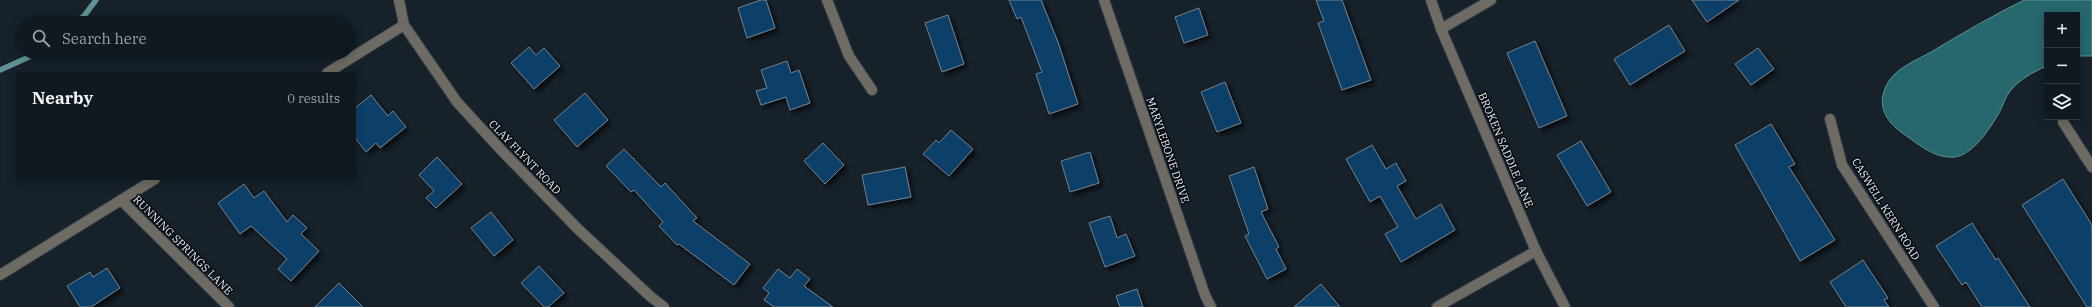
<!DOCTYPE html>
<meta charset="utf-8">
<style>
:root{--surface:#101920;--page:#192229;--text:#f1f3f6;--muted:#9ca0a5;--line:#30383e}
body{margin:0;font-family:"IBM Plex Serif",serif;background:var(--page);color:var(--text)}
.controls{position:absolute;right:12px;top:12px;display:grid;overflow:hidden;border-radius:0px;box-shadow:0 2px 10px #0003}
.controls button{width:36px;height:36px;display:grid;place-items:center;padding:0;border:0;border-bottom:1px solid var(--line);background:var(--surface);color:var(--text);font:20px sans-serif}
.list{margin:0;padding:0;list-style:none}
h2{display:flex;justify-content:space-between;align-items:center;height:52px;margin:0;padding:0 16px;font-size:17px}
h2 small{font-size:13px;font-weight:400;color:var(--muted)}
.icon{flex:none;width:22px;height:22px;fill:none;stroke:currentColor;stroke-width:2;stroke-linecap:round;stroke-linejoin:round}
.map{position:relative;flex:none;width:2092px;height:307px;overflow:hidden}
.search{position:absolute;background:var(--surface);box-shadow:0 2px 10px #0003;left:16px;top:16px;width:340px;height:44px;display:flex;align-items:center;gap:10px;box-sizing:border-box;padding:0 14px;border-radius:22px;color:var(--muted);font-size:15px}
.panel{position:absolute;background:var(--surface);box-shadow:0 2px 10px #0003;left:16px;top:72px;width:340px;height:108px;border-radius:0px}
.map>svg:first-child{display:block}
.water{fill:#26686e;stroke:#609197}
.lines{fill:none;stroke-linecap:round;stroke-linejoin:round}
.stream{stroke:#609197;stroke-width:5.5}
.building{fill:#0f4167;stroke:#73808b;filter:url(#shadow)}
.minor-casing{stroke:#343e47;stroke-width:12}
.minor{stroke:#6d6b64;stroke-width:10}
.labels{text-anchor:middle;dominant-baseline:central;stroke-width:3;stroke-linejoin:round;paint-order:stroke}
.street-label{font-size:11px;fill:#e9f0f7;stroke:#060a0e}
</style>
<div class="map">
<svg width="2092" height="307" viewBox="0 0 2092 307">
<defs>
<filter id="shadow"><feDropShadow dx="3.5" dy="3.5" stdDeviation="2" flood-color="#0009"/></filter>
</defs>
<rect width="100%" height="100%" fill="#16212a"/>
<path class="water" d="M2024,0H2092V56H2077V15H2047V66C2033,72 2020,79 2010,91C2005,97 2003,106 1999,113C1990,128 1974,154 1955,157C1934,159 1917,143 1901,132C1883,119 1876,101 1889,81C1898,67 1917,60 1931,52C1961,34 1992,16 2024,0Z"/>
<g class="lines">
<g class="stream">
<polyline points="75,23 84,16 96,0"/>
<polyline points="0,70 38,53"/>
</g>
</g>
<g class="building">
<polygon points="761,0 766,0 775,28 747,38 738,8"/>
<polygon points="1009,0 1041,0 1058,42 1078,104 1049,114 1036,74 1042,72 1021,17 1017,19"/>
<polygon points="1316,0 1342,0 1371,80 1342,90 1318,23 1324,21"/>
<polygon points="1692,0 1739,0 1707,22"/>
<polygon points="1199,8 1208,35 1184,43 1175,17"/>
<polygon points="948,15 964,64 942,72 925,23"/>
<polygon points="1669,25 1685,51 1630,85 1614,59"/>
<polygon points="1535,41 1567,116 1539,128 1507,53"/>
<polygon points="529,47 536,55 544,48 560,66 534,89 511,63"/>
<polygon points="1758,48 1774,69 1751,85 1735,64"/>
<polygon points="787,61 791,73 799,70 810,103 790,110 786,97 761,105 756,91 767,88 761,70"/>
<polygon points="1225,82 1241,123 1217,132 1201,92"/>
<polygon points="585,93 608,120 577,147 554,120"/>
<polygon points="371,95 388,116 393,111 406,127 380,148 376,143 366,152 355,138 355,108"/>
<polygon points="1771,124 1795,164 1789,167 1835,240 1800,261 1735,145"/>
<polygon points="951,130 973,149 949,176 923,154 936,140 939,143"/>
<polygon points="1581,141 1611,192 1587,206 1557,155"/>
<polygon points="823,143 844,165 825,184 804,161"/>
<polygon points="1372,145 1386,169 1396,163 1406,181 1397,186 1416,219 1441,204 1455,230 1401,262 1385,234 1398,227 1380,196 1370,202 1346,159"/>
<polygon points="624,149 661,187 665,183 697,218 693,221 750,264 734,285 679,244 677,245 659,226 663,222 634,190 631,192 606,166"/>
<polygon points="1090,152 1099,183 1070,192 1061,161"/>
<polygon points="437,157 462,184 436,208 426,198 434,191 419,175"/>
<polygon points="905,167 911,197 868,205 862,175"/>
<polygon points="1254,167 1268,209 1261,212 1279,247 1276,249 1286,269 1267,279 1245,236 1249,234 1229,176"/>
<polygon points="2063,179 2092,225 2092,307 2087,307 2022,205"/>
<polygon points="244,184 254,198 264,191 287,222 293,215 307,228 301,234 319,251 291,281 278,269 287,259 251,226 240,234 218,203"/>
<polygon points="491,212 513,240 494,256 471,228"/>
<polygon points="1110,216 1117,238 1126,234 1135,256 1105,267 1089,223"/>
<polygon points="1972,223 1996,260 1998,258 2030,307 1982,307 1966,282 1962,285 1936,246"/>
<polygon points="1863,260 1888,298 1884,300 1889,307 1846,307 1830,282"/>
<polygon points="539,266 564,293 548,307 544,307 521,283"/>
<polygon points="107,268 120,288 91,307 80,307 67,286 90,272 93,277"/>
<polygon points="778,269 790,278 797,269 810,279 804,286 833,307 774,307 764,300 769,293 763,288"/>
<polygon points="339,283 363,307 315,307"/>
<polygon points="1321,284 1340,307 1294,307"/>
<polygon points="1137,289 1143,307 1120,307 1116,296"/>
</g>
<g class="lines">
<g class="minor-casing">
<g id="minor">
<polyline points="399,0 404,25 457,102 502,151 578,229 651,297 664,307"/>
<polyline points="827,0 849,56 872,90"/>
<polyline points="1104,0 1205,295 1211,307"/>
<polyline points="1431,0 1441,29 1536,251 1565,307"/>
<polyline points="1441,29 1491,0"/>
<polyline points="327,73 404,25"/>
<polyline points="1830,119 1842,165 1934,307"/>
<polyline points="2063,122 2092,167"/>
<polyline points="121,200 229,307"/>
<polyline points="0,275 155,179"/>
<polyline points="1437,307 1536,251"/>
</g>
</g>
<use href="#minor" class="minor"/>
</g>
<g class="labels">
<g class="street-label">
<text transform="translate(1168 150) rotate(71)">MARYLEBONE DRIVE</text>
<text transform="translate(1506 150) rotate(67)">BROKEN SADDLE LANE</text>
<text transform="translate(525 157) rotate(46)">CLAY FLYNT ROAD</text>
<text transform="translate(1886 209) rotate(58)">CASWELL KERN ROAD</text>
<text transform="translate(183 245) rotate(45)">RUNNING SPRINGS LANE</text>
</g>
</g>
</svg>
<div class="controls">
<button>+</button>
<button>−</button>
<button><svg class="icon" aria-label="layers" viewBox="0 0 24 24"><path d="M12 4l9 5-9 5-9-5zM3 14l9 5 9-5"/></svg></button>
</div>
<div class="search"><svg class="icon" aria-label="search" viewBox="0 0 24 24"><circle cx="10" cy="10" r="6"/><path d="M15 15l6 6"/></svg>Search here</div>
<section class="panel">
<h2>Nearby<small>0 results</small></h2>
<ul class="list">
</ul>
</section>
</div>
